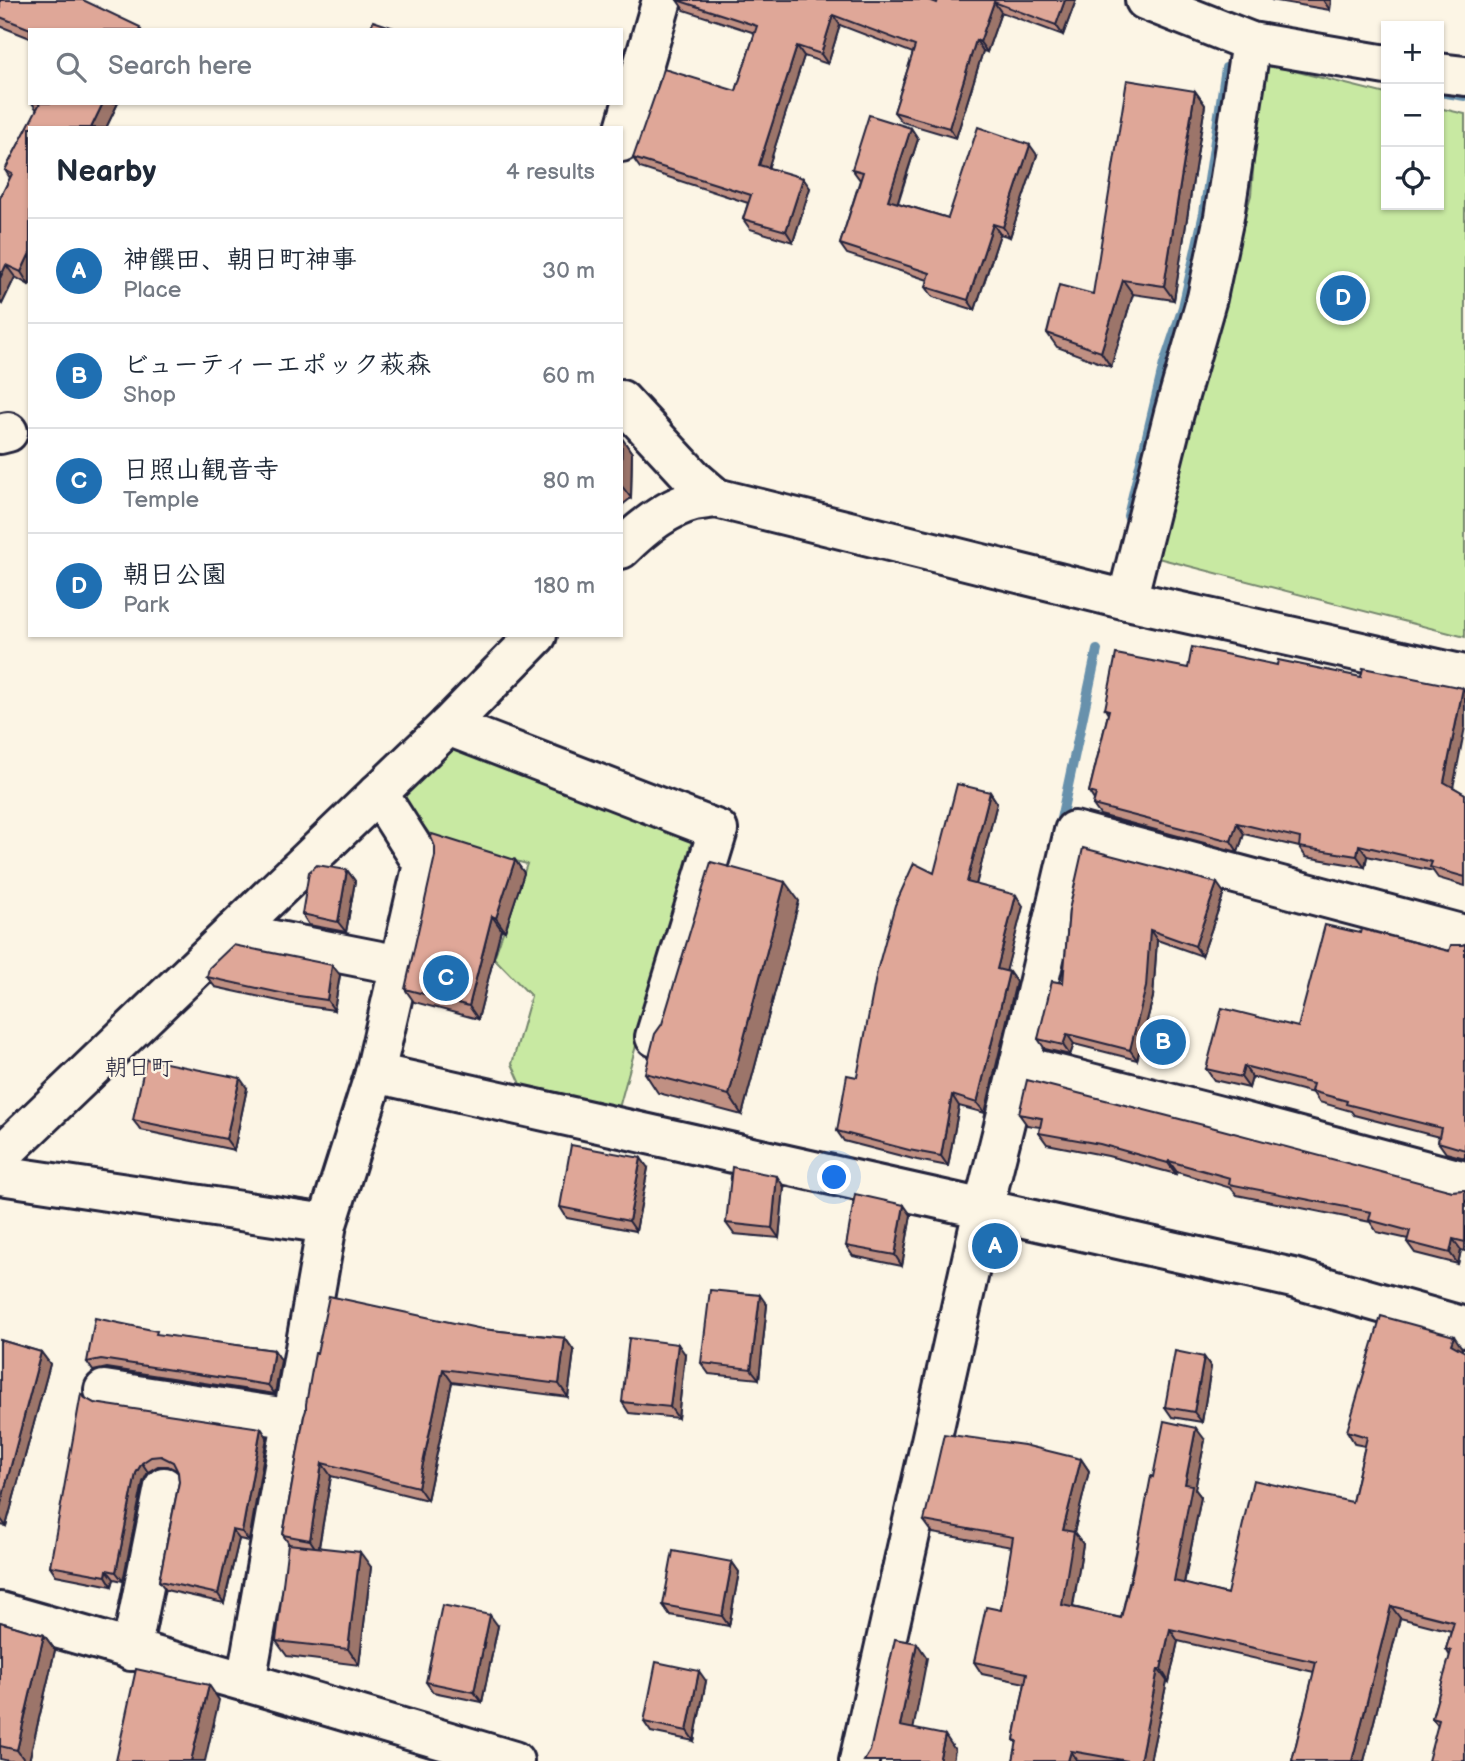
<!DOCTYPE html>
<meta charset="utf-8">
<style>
:root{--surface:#fff;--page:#f6f6f7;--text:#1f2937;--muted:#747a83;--line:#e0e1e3;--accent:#1f6fb2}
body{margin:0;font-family:"Balsamiq Sans","Klee One",sans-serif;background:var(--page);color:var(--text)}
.controls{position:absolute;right:21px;top:21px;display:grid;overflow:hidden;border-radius:0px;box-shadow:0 2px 5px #0004}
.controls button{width:63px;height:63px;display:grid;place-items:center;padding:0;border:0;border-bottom:2px solid var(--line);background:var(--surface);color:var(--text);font:35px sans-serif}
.you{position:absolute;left:835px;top:1178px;width:24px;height:24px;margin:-18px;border:5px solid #fff;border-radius:50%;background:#1a73e8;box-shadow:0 0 0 10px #1a73e833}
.badge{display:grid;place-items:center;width:46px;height:46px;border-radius:50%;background:var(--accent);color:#fff;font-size:23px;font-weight:700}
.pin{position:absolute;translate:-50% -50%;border:4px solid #fff;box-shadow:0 2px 7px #0006}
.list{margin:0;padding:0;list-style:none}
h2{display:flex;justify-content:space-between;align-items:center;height:91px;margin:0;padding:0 28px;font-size:30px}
h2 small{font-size:23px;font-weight:400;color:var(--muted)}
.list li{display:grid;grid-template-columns:46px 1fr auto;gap:21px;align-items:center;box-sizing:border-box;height:105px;padding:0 28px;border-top:2px solid var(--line)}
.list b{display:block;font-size:26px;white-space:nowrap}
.list p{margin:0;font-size:23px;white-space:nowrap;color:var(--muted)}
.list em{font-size:23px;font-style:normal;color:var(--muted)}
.icon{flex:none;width:38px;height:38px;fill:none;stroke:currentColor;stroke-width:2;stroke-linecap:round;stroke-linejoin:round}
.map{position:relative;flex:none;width:1465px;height:1761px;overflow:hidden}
.search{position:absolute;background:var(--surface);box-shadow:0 2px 5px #0004;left:28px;top:28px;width:595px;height:77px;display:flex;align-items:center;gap:18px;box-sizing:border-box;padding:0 24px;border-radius:0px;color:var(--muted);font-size:26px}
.panel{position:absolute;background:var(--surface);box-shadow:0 2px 5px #0004;left:28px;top:126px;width:595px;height:511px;border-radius:0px}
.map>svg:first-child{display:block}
.green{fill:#c8e9a2;stroke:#75866e;stroke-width:2}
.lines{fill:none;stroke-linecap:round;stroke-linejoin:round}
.stream{stroke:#6891ac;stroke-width:10}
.street-casing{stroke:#22223b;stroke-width:44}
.secondary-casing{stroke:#22223b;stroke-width:44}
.street{stroke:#fcf5e5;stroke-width:38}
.secondary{stroke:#fcf5e5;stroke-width:38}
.wall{fill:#c09083;stroke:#22223b;stroke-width:2}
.shaded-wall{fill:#9c756a;stroke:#22223b;stroke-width:2}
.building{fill:#dfa798;stroke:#22223b;stroke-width:2}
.labels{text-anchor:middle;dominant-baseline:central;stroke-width:5;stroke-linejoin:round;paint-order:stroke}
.quarter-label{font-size:23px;fill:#22223b;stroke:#fcf5e5}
</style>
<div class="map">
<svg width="1465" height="1761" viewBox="0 0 1465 1761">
<rect width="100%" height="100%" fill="#fcf5e5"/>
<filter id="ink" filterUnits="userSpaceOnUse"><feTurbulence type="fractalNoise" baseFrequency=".0143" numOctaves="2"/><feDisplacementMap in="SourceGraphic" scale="14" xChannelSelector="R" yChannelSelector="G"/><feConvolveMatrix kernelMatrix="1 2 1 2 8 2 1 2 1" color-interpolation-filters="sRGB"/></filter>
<g filter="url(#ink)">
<g class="green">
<polygon points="1262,63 1386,94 1386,205 1439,205 1439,108 1465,114 1465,637 1150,556 1195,391 1251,195"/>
<polygon points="449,739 692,840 616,1119 525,1093 512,1064 531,996 494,958 527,864 434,840 394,786"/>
</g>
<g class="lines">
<g class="stream">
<polyline points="1439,92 1465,96"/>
<polyline points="1128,516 1164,364 1183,307 1204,213 1226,68 1240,66"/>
<polyline points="1059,828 1097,650"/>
</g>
<g class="street-casing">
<g id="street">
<polyline points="1145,0 1251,42 1386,65"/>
<polyline points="1439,73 1465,76"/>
<polyline points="621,142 662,0"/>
<polyline points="621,400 695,480 716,498"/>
<polyline points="0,434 8,432"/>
<polyline points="1127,600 1174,413 1207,298 1224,217 1251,42"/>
<polyline points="448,726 718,830 655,1037"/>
<polyline points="233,932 400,965"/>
<polyline points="1019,1065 1228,1118 1465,1181"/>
<polyline points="375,1073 1293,1278 1465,1327"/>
<polyline points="0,1175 327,1224"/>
<polyline points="104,1390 294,1419"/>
<polyline points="0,1612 246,1682 514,1761"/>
<polyline points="131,1651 164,1487"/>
<polyline points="246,1682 327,1224 375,1073 423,864 378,793"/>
<polyline points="859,1761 983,1210 1019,1065 1074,831 1465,935"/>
</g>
</g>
<g class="secondary-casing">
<g id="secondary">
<path d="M621,549C641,529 666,508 694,501C701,500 709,499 716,498L1127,600L1465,675"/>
<polyline points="0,1156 448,726 537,635"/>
</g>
</g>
<use href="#street" class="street"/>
<use href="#secondary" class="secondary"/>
</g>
<g class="wall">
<polygon points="0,0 142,30 30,30 30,38 0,26"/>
<polygon points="677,0 937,3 938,0 1076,0 1063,35 1001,12 987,52 983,51 956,138 902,122 894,112 913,53 840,25 828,64 804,56 768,168 810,188 793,242 750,229 743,219 748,203 640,168 633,158 736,91 755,33 684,10"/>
<polygon points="1271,0 1331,0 1330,10"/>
<polygon points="1195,91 1205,105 1174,300 1133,294 1111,367 1057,347 1047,333 1093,294"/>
<polygon points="32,103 118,103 106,128 30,128 30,284 29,285 15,277 2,304 0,303 0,198 10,178 5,170 37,110"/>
<polygon points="911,128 918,139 898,203 948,218 1037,155 1010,237 1000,234 975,310 933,297 926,287 928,280 847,254 840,244 860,180 852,169"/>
<polygon points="621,438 632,453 631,498 621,506"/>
<polygon points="1105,709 1453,787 1465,794 1465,886 1438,878 1433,871 1367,856 1365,867 1306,857 1299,847 1244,834 1238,852 1100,815 1093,805 1094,800 1089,792 1108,714"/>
<polygon points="990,792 997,803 976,885 1023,906 1006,971 1009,972 1016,982 985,1113 959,1106 948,1166 917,1160 844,1141 837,1131 934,873"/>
<polygon points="515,860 524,873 505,931 501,929 478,1019 414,1002 405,989"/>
<polygon points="347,870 355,881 346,932 309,925 302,914"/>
<polygon points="1224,893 1202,956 1157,940 1153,997 1137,1060 1074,1044 1070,1055 1045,1049 1038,1039 1063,983 1069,910"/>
<polygon points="799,901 742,1115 658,1093 645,1073"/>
<polygon points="1360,933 1449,951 1465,944 1465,1158 1446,1153 1438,1142 1439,1137 1354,1115 1351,1111 1319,1102 1313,1093 1252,1077 1249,1088 1214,1080 1206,1069 1298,1027"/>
<polygon points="340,975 334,1010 292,1004 215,987 207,977"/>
<polygon points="247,1088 234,1150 141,1130 133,1120"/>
<polygon points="1019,1114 1452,1191 1465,1190 1465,1251 1461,1250 1458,1264 1415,1253 1407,1242 1408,1239 1377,1232 1370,1222 1237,1195 1231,1188 1177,1172 1176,1174 1108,1156 1047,1144 1039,1133 1040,1127 1027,1125"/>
<polygon points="648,1168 636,1231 567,1218 560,1207"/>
<polygon points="784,1187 779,1238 734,1234 726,1223"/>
<polygon points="911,1215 902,1266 853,1256 846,1246"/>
<polygon points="767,1305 759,1379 709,1374 701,1363"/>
<polygon points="482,1329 565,1338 574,1351 568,1397 452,1382 427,1500 331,1476 319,1547 371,1567 359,1665 287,1656 276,1641 289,1544 283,1535 304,1416"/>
<polygon points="160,1335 274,1350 281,1360 275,1394 107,1368 93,1371 87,1362"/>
<polygon points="0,1340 41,1352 50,1364 6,1526 0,1525"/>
<polygon points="1462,1348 1465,1761 1432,1718 1450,1656 1446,1649 1451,1631 1400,1618 1364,1761 1292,1761 1314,1672 1178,1641 1169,1682 1167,1681 1150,1761 1013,1761 1017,1743 1014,1740 1025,1683 982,1674 974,1662 1001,1610 1012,1547 933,1533 924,1521 1081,1459 1089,1471 1074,1532 1083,1544 1073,1607 1121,1618 1153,1477 1205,1440 1195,1489 1201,1497 1184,1584 1227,1594 1352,1502 1365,1446 1355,1444 1347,1431"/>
<polygon points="685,1354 678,1418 629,1413 622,1402"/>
<polygon points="1204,1357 1211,1367 1202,1422 1172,1417 1165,1407"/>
<polygon points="85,1398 94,1403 267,1437 249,1541 239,1539 224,1603 166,1590 159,1581 179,1482 178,1471 168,1466 158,1466 148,1472 143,1482 123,1581 114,1579 112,1586 56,1575 50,1566"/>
<polygon points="732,1562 739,1572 729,1626 670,1615 663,1605"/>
<polygon points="0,1622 44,1635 55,1650 29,1761 9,1761 0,1759"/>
<polygon points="498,1626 482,1702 433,1692 426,1682"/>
<polygon points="706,1681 694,1741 651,1732 644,1722"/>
</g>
<g class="shaded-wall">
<polygon points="1065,0 1076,0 1063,35 1056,25"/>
<polygon points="1323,0 1331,0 1330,10"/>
<polygon points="994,2 1001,12 987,52 980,42"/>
<polygon points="833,15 840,25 828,64 821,54"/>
<polygon points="976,40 983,51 956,138 949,128"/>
<polygon points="797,46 804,56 766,175 759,165"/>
<polygon points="1195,91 1205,105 1174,300 1164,286"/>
<polygon points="103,103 118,103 106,128 91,128"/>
<polygon points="911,128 918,139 895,210 888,200"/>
<polygon points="1030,145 1037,155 1010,237 1003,227"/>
<polygon points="803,178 810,188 793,242 786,231"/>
<polygon points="993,224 1000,234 975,310 968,300"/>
<polygon points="30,253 30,284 29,285 21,272"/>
<polygon points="6,265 15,277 2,304 0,301 0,278"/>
<polygon points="1123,280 1133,294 1111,367 1101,352"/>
<polygon points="622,438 632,453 631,498 621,485"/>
<polygon points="1463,688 1465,691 1465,727 1452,793 1444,782"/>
<polygon points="990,792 997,803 974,892 967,882"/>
<polygon points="1237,823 1244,834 1238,852 1231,841"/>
<polygon points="1359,845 1367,856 1365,867 1357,856"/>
<polygon points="515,860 524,873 505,931 496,918"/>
<polygon points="347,870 355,881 346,932 338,922"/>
<polygon points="785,882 799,901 742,1115 729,1095"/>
<polygon points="1217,883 1224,893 1202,956 1195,946"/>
<polygon points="1016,895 1023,906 1004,980 997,969"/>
<polygon points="492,916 501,929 478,1019 469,1006"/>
<polygon points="1150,930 1157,940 1153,997 1137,1060 1130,1050"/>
<polygon points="332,965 340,975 334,1010 327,1000"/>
<polygon points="1009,972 1016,982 985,1113 977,1103"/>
<polygon points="1067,1034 1074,1044 1070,1055 1063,1045"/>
<polygon points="1244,1066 1252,1077 1249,1088 1241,1077"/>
<polygon points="240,1078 247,1088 234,1150 226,1139"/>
<polygon points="952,1095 959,1106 948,1166 941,1156"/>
<polygon points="641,1158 648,1168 636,1231 629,1221"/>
<polygon points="1169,1161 1177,1172 1176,1174 1168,1163"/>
<polygon points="777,1176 784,1187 779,1238 772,1228"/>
<polygon points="904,1205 911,1215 902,1266 895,1255"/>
<polygon points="1453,1239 1461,1250 1458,1264 1450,1253"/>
<polygon points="760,1295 767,1305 759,1379 751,1369"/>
<polygon points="1454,1336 1462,1348 1460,1356 1451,1344"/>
<polygon points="565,1338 574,1351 568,1397 559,1384"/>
<polygon points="678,1344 685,1354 678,1418 670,1407"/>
<polygon points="274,1350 281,1360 275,1394 268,1385"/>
<polygon points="41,1352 50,1364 6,1526 0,1518 0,1507"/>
<polygon points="1204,1357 1211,1367 1202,1422 1194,1412"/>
<polygon points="443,1369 452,1382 427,1500 418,1487"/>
<polygon points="261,1428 267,1437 249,1541 242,1532"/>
<polygon points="1196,1428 1205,1440 1195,1489 1201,1497 1182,1593 1174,1581 1185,1484"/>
<polygon points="1081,1459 1089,1471 1074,1532 1083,1544 1071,1617 1062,1605 1063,1530"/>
<polygon points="142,1463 148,1472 143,1482 123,1581 116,1572 136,1473"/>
<polygon points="322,1463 331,1476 318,1552 310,1540"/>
<polygon points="232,1530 239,1539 224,1603 218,1594"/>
<polygon points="360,1552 371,1567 359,1665 348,1649"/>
<polygon points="732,1562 739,1572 729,1626 722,1616"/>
<polygon points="107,1570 114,1579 112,1586 106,1576"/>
<polygon points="1391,1606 1400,1618 1364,1761 1352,1761"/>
<polygon points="490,1615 498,1626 482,1702 474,1692"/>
<polygon points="1170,1629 1178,1641 1169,1682 1161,1669"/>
<polygon points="44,1635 55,1650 29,1761 25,1761 17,1750"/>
<polygon points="917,1643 927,1658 911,1741 900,1726"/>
<polygon points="1158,1669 1167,1681 1150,1761 1140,1761"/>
<polygon points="699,1671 706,1681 694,1741 687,1731"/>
<polygon points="209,1685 219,1700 205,1761 191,1761"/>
<polygon points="945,1735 955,1750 953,1761 939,1761"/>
<polygon points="1071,1751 1078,1761 1068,1761"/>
</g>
<g class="building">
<polygon points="0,0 83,0 140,27 139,30 33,30 0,17"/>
<polygon points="677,0 929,0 937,3 938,0 1065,0 1056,25 994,2 980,42 976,40 949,128 894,112 915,46 833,15 821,54 797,46 759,165 803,178 786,231 743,219 751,195 633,158 664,69 736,91 757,26"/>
<polygon points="373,21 400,30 370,30"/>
<polygon points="1127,80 1195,91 1164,286 1123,280 1101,352 1047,333 1059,285 1093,294"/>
<polygon points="40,103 103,103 91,128 30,128 30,253 21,272 6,265 0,278 0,198 12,174 5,170"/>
<polygon points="869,115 911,128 888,200 948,218 978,127 1030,145 1003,227 993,224 968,300 926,287 930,273 840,244 863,172 852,169"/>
<polygon points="1192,647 1277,665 1278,660 1361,677 1363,668 1463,688 1444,782 1465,794 1465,877 1430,867 1432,862 1359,845 1357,856 1299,847 1300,838 1237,823 1231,841 1093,805 1096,794 1089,792 1109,710 1105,709 1116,654 1188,668"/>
<polygon points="957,784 990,792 967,882 1016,895 997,969 1009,972 977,1103 952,1095 941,1156 909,1150 837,1131 847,1075 857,1077 877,971 895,905 914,863 934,873"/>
<polygon points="432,834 515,860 496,918 492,916 469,1006 405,989 435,856 435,847 431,837"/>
<polygon points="1083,848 1217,883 1195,946 1150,930 1146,987 1130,1050 1067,1034 1063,1045 1038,1039 1052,981 1063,983 1069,910"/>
<polygon points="711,862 785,882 729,1095 645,1073 655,1034 662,1024"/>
<polygon points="317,865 347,870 338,922 302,914 309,872"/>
<polygon points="1325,925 1360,933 1361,929 1449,951 1451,945 1462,945 1465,944 1465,1150 1438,1142 1441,1128 1346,1104 1347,1101 1311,1091 1313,1084 1244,1066 1241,1077 1206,1069 1222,1008 1298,1027"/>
<polygon points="233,945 332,965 327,1000 285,994 207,977 209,968"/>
<polygon points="146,1059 240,1078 226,1139 133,1120"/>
<polygon points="1027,1080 1215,1128 1452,1191 1465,1190 1465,1242 1453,1239 1450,1253 1407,1242 1410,1231 1369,1220 1371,1212 1229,1184 1230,1178 1169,1161 1168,1163 1100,1144 1039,1133 1042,1118 1019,1114"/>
<polygon points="571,1145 641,1158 629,1221 560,1207"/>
<polygon points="732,1167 777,1176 772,1228 726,1223"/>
<polygon points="855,1194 904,1205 895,1255 846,1246"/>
<polygon points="710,1290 760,1295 751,1369 701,1363"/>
<polygon points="329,1296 482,1329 565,1338 559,1384 443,1369 418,1487 322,1463 310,1540 283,1535 304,1416 306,1410 306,1404 315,1353 317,1353"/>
<polygon points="1381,1316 1454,1336 1451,1344 1465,1352 1465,1761 1428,1761 1439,1720 1432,1718 1451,1651 1446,1649 1454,1622 1391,1606 1352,1761 1292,1761 1316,1662 1170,1629 1161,1669 1158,1669 1140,1761 1128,1761 1071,1751 1068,1761 1013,1761 1017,1741 1014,1740 1027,1673 974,1662 986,1607 1001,1610 1013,1537 924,1521 944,1434 1024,1445 1081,1459 1063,1530 1074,1532 1062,1605 1121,1618 1133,1570 1151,1476 1153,1477 1164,1421 1196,1428 1185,1484 1192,1485 1174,1581 1227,1594 1253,1480 1352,1502 1367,1437 1347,1431"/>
<polygon points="95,1318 157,1331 156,1334 274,1350 268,1385 101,1359 87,1362"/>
<polygon points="629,1338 678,1344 670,1407 622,1402"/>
<polygon points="0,1340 41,1352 0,1507"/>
<polygon points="1175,1351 1204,1357 1194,1412 1165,1407"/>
<polygon points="81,1394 85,1398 94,1403 261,1428 242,1532 232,1530 218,1594 159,1581 179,1482 178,1472 173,1462 161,1456 151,1457 142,1463 136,1473 116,1572 107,1570 106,1576 50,1566"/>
<polygon points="288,1544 360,1552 348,1649 276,1641"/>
<polygon points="673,1551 732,1562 722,1616 663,1605"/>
<polygon points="442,1605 490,1615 474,1692 426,1682"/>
<polygon points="0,1622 44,1635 17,1750 0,1746"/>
<polygon points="895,1639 917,1643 900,1726 945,1735 939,1761 864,1761 870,1751"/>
<polygon points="656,1662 699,1671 687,1731 644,1722"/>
<polygon points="136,1669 209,1685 191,1761 116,1761"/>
</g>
</g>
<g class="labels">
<g class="quarter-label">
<text x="139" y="1068">朝日町</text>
</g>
</g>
</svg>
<div class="controls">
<button>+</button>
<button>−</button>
<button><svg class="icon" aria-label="locate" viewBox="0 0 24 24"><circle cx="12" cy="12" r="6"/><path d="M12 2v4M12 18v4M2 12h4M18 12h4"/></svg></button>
</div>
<div class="you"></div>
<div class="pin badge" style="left:995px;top:1246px">A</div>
<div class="pin badge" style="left:1163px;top:1042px">B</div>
<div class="pin badge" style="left:446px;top:978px">C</div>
<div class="pin badge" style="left:1343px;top:298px">D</div>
<div class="search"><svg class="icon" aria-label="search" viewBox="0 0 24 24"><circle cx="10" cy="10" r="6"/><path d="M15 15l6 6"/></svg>Search here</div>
<section class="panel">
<h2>Nearby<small>4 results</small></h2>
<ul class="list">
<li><span class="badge">A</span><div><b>神饌田、朝日町神事</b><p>Place</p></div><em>30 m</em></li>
<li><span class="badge">B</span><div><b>ビューティーエポック萩森</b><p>Shop</p></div><em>60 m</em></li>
<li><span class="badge">C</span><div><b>日照山観音寺</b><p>Temple</p></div><em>80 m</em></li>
<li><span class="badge">D</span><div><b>朝日公園</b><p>Park</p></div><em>180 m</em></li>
</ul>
</section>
</div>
